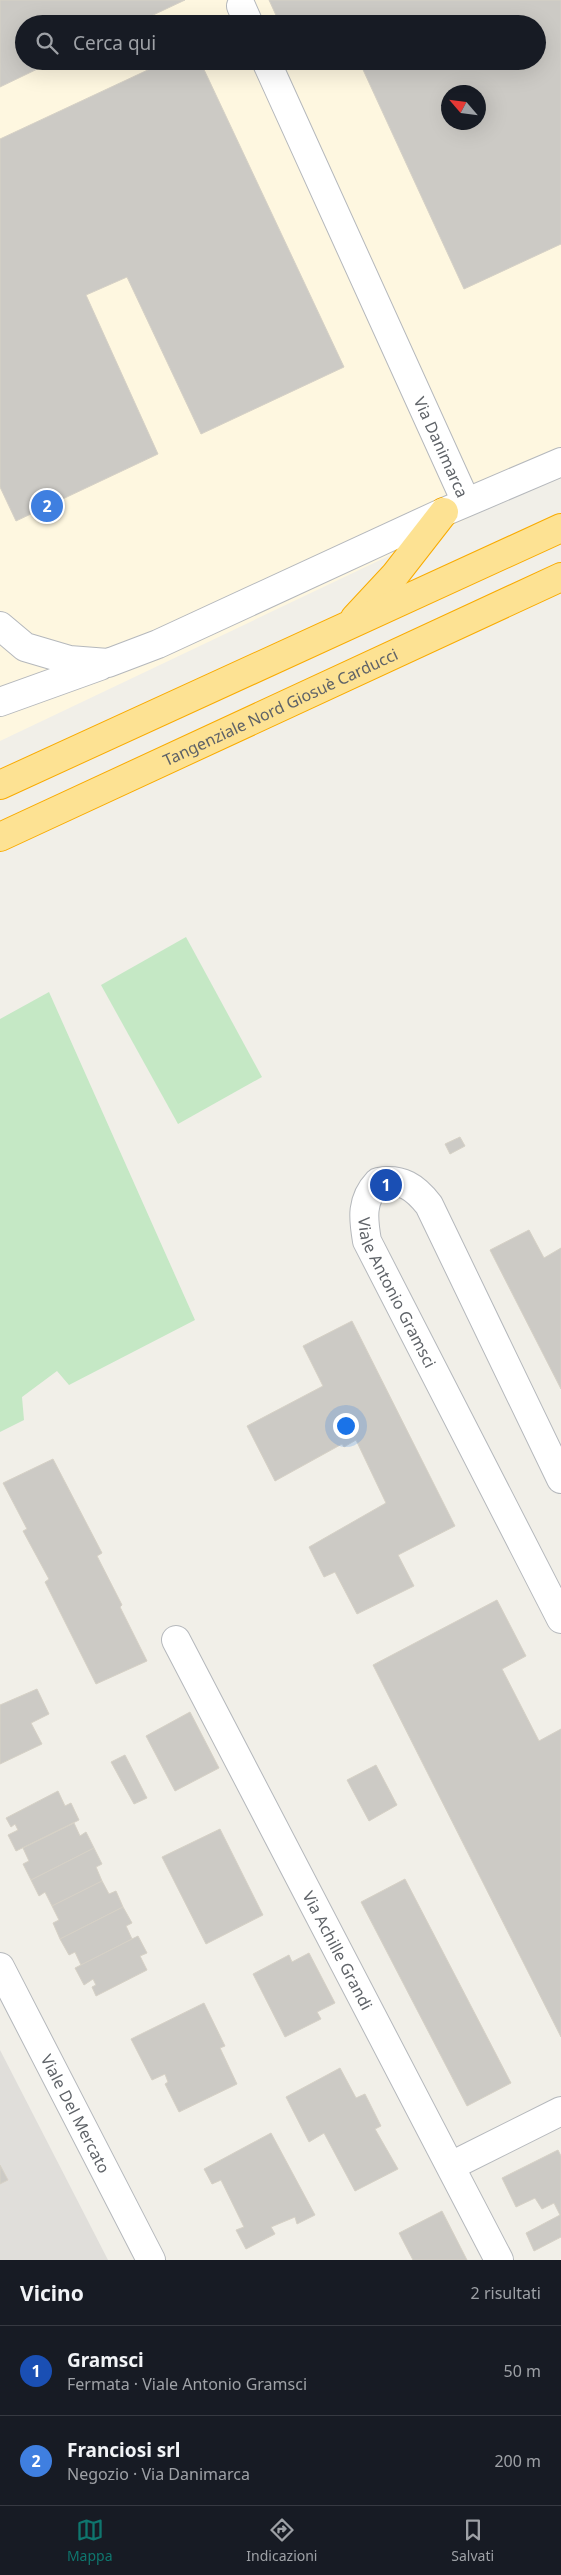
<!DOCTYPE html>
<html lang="it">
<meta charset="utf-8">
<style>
:root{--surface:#171b24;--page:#20242c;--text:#f1f3f6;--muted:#9ea1a6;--line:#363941;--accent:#0f766e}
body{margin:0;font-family:"Noto Sans",sans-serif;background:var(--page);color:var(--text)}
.compass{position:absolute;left:441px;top:85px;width:45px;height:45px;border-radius:50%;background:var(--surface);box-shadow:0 5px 20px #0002;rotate:298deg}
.you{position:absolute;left:345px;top:1425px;width:18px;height:18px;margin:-12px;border:4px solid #fff;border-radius:50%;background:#1a73e8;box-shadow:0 0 0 8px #1a73e833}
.badge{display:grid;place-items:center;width:32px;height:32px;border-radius:50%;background:var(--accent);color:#fff;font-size:16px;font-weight:700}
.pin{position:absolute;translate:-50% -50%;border:2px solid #fff;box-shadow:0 1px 5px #0006}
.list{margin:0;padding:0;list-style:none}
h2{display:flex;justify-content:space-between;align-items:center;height:65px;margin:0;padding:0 20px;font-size:21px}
h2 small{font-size:16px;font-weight:400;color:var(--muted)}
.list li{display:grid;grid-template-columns:32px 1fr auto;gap:15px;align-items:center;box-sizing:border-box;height:90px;padding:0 20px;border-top:1px solid var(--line)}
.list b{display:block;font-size:19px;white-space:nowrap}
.list p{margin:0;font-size:16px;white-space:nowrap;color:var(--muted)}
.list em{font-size:16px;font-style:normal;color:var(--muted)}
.icon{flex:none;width:28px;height:28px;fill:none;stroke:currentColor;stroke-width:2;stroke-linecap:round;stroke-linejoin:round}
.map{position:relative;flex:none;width:561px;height:2260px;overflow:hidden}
.search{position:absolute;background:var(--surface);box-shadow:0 5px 20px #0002;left:15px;right:15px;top:15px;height:55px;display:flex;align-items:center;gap:12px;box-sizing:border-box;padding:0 18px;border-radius:28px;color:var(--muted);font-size:19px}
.sheet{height:245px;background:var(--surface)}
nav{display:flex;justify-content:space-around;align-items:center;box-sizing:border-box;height:70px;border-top:1px solid var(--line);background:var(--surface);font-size:14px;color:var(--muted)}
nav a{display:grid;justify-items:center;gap:2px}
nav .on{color:var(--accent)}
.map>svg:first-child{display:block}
.commercial{fill:#fef7e0;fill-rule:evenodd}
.industrial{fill:#e0deda}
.green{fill:#c5e8c5}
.building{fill:#cccac5;stroke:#d6d1c6;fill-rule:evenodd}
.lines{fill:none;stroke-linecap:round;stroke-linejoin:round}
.street-casing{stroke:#b5b8bc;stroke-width:30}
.highway-casing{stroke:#f9ab00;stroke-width:30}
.street{stroke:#fff;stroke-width:28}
.highway{stroke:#fde293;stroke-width:28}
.labels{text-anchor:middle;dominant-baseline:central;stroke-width:4;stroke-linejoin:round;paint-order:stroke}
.street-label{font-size:16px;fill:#5f6368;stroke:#fff}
</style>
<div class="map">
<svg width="561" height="2260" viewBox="0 0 561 2260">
<rect width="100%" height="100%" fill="#f1efe8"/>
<path class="commercial" d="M0,0H561V474L0,741ZM24,24H537V61H24ZM448,92H478V122H448Z"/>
<polygon class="industrial" points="0,2050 108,2260 0,2260"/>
<g class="green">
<polygon points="186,937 262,1077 178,1124 101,985"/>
<polygon points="49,992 195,1320 69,1385 57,1371 22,1397 24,1420 0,1432 0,1019"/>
</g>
<g class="building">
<polygon points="0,0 185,0 134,24 24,24 24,61 54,61 0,87"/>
<path d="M269,0H561V244L464,289L359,61H537V24H342L340,19L330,24H280ZM448,92H478V122H448Z"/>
<polygon points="167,61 200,61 344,367 201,434 127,277 86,295 158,454 16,521 0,487 0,139"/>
<polygon points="460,1137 465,1146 450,1154 445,1144"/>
<polygon points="529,1230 544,1258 561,1248 561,1389 490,1250"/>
<polygon points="352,1321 455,1526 398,1555 414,1586 357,1614 335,1572 324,1577 309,1547 386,1503 356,1440 344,1447 342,1444 275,1481 247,1426 323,1386 303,1346"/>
<polygon points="53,1459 102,1553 97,1556 122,1605 120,1607 147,1661 96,1684 45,1582 49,1579 23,1531 27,1529 3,1483"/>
<polygon points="497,1600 526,1656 502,1669 539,1741 561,1729 561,2037 373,1665"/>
<polygon points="37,1689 49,1714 31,1723 42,1744 0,1764 0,1705"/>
<polygon points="190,1712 219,1768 175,1791 146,1736"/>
<polygon points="125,1755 147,1798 134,1804 111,1762"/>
<polygon points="376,1765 397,1805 369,1821 347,1780"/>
<polygon points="58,1791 65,1806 71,1803 79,1820 16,1851 8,1835 18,1830 15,1824 11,1827 6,1818"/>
<polygon points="74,1823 80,1836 86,1832 94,1848 31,1880 23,1864 29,1861 23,1848"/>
<polygon points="220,1829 263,1915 206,1944 162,1857"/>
<polygon points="94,1848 102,1864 96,1867 102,1881 52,1906 45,1892 39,1896 31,1880"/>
<polygon points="405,1879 511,2083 467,2106 361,1902"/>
<polygon points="102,1881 109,1894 116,1891 123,1907 60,1939 53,1923 59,1920 52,1906"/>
<polygon points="123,1907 132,1923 126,1926 132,1939 81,1965 75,1952 69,1955 60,1939"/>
<polygon points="138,1936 147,1953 140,1956 147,1970 96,1996 92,1987 96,1985 93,1979 84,1985 75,1968"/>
<polygon points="309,1953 335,2003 317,2012 321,2019 285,2037 253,1974 289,1955 292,1962"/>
<polygon points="204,2003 225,2046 220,2048 237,2084 179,2112 165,2084 168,2082 165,2074 152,2080 131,2039"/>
<polygon points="340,2068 356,2098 365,2094 381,2126 375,2129 398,2169 355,2191 324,2133 309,2142 286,2097"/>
<polygon points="271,2133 315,2215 297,2224 295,2217 271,2227 275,2234 246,2249 236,2230 244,2227 221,2180 212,2184 204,2169"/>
<polygon points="558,2150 561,2156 561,2237 534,2251 526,2233 560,2215 554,2203 542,2209 535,2198 516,2207 502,2178"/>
<polygon points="0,2165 8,2180 0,2184"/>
<polygon points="442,2211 467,2260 413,2260 399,2233"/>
</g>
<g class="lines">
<g class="street-casing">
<g id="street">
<polyline points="241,6 249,24"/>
<path id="s1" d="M266,61L466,502"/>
<polyline points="0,626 25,647 69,660 108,663 158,644 444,512 561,462"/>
<polyline points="0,702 100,666"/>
<path id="s2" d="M561,1479L429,1205C415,1187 402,1178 378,1182C361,1200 363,1218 367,1241L561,1619"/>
<path id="s3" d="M176,1640L499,2260"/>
<path id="s4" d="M0,1967L151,2260"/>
<polyline points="451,2166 561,2111"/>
</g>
</g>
<g class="highway-casing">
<g id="highway">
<polyline points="355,618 395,575 444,512"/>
<polyline points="0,785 561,528"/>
<path id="s5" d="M0,837L561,577"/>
</g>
</g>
<use href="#street" class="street"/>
<use href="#highway" class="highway"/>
</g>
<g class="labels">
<g class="street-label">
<text stroke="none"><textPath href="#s1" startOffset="424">Via Danimarca</textPath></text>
<text stroke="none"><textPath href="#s5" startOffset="309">Tangenziale Nord Giosuè Carducci</textPath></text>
<text stroke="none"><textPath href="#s2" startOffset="485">Viale Antonio Gramsci</textPath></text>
<text stroke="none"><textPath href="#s3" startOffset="350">Via Achille Grandi</textPath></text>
<text stroke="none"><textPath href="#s4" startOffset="165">Viale Del Mercato</textPath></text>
</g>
</g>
</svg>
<svg class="compass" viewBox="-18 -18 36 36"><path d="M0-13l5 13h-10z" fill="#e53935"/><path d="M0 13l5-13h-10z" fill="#9ea1a6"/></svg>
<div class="you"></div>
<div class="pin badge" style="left:386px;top:1185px;background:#1a4fb4">1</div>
<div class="pin badge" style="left:47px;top:506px;background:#3f7fe0">2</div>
<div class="search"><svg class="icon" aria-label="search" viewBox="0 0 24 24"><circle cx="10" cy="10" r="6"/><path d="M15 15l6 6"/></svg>Cerca qui</div>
</div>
<section class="sheet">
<h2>Vicino<small>2 risultati</small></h2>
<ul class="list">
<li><span class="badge" style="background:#1a4fb4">1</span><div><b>Gramsci</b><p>Fermata · Viale Antonio Gramsci</p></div><em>50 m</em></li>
<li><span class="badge" style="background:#3f7fe0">2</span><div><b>Franciosi srl</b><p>Negozio · Via Danimarca</p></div><em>200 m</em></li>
</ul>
</section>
<nav>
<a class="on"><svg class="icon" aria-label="map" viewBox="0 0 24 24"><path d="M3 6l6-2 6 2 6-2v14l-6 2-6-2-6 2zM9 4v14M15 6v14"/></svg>Mappa</a>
<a><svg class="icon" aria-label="directions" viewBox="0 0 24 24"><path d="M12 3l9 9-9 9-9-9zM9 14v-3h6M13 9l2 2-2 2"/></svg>Indicazioni</a>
<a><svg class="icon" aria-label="saved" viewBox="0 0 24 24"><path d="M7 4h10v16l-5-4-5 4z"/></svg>Salvati</a>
</nav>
